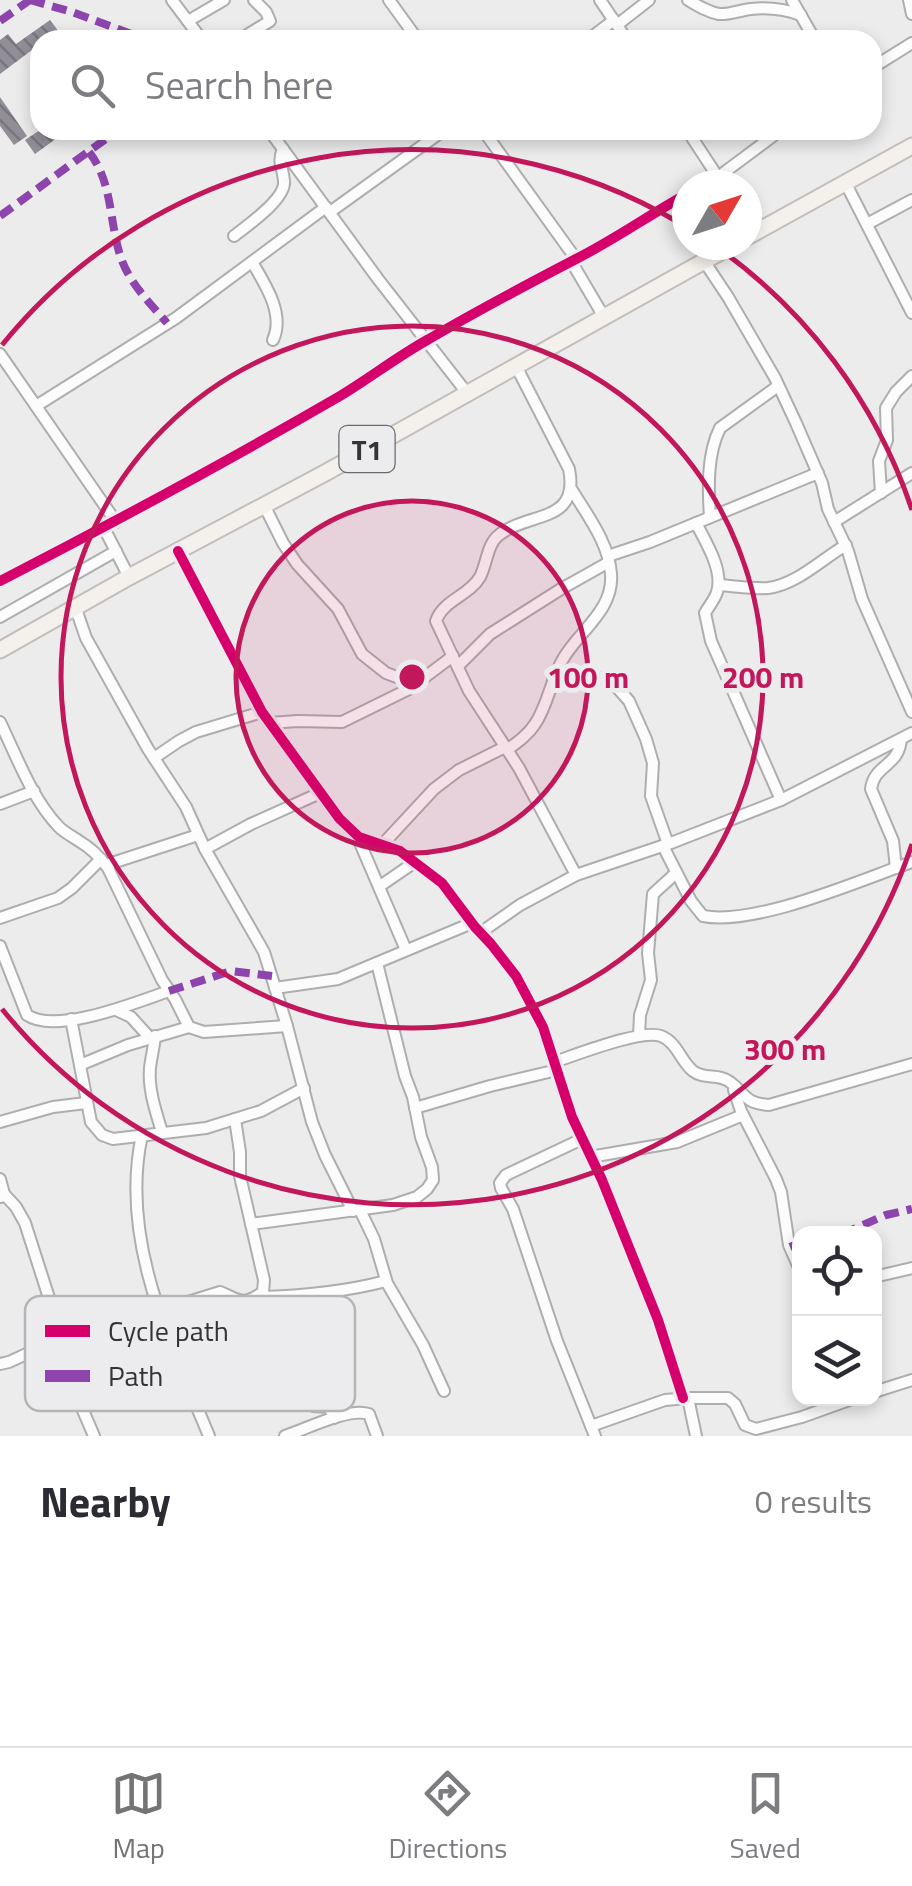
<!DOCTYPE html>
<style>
:root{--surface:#fff;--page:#f7f7f7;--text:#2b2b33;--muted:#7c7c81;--line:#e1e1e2;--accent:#747475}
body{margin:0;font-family:"Titillium Web",sans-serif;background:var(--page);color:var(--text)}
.controls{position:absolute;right:30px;bottom:30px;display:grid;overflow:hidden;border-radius:20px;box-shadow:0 5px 15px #0003}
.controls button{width:90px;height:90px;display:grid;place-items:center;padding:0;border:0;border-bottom:2px solid var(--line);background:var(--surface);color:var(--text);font:50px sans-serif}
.compass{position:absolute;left:672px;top:170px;width:90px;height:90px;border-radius:50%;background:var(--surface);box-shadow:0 5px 15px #0003;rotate:51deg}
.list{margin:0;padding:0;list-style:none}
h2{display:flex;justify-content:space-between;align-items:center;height:130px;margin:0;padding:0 40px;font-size:42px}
h2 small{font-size:32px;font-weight:400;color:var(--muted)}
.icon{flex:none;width:55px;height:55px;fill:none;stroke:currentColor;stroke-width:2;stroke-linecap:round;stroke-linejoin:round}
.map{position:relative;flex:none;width:912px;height:1436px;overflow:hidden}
.search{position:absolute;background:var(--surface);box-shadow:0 5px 15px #0003;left:30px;right:30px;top:30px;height:110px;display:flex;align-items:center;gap:25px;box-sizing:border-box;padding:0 35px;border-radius:30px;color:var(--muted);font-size:38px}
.sheet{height:310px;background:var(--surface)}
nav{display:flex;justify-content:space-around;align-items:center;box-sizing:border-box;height:140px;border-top:2px solid var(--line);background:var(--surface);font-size:28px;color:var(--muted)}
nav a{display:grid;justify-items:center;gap:5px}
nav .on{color:var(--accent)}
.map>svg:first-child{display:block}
.building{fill:url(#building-back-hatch)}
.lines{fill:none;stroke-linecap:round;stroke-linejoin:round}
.minor-casing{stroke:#aeaeaf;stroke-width:14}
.trunk-casing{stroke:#c4beba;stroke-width:19}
.minor{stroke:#fcfcfc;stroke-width:10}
.trunk{stroke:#f4f0ec;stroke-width:15}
.quiet{stroke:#8e44ad;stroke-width:8;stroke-dasharray:15 8;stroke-linecap:butt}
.cycleway-casing{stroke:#ecebee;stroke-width:16}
.cycleway{stroke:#d6006c;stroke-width:10}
.ring{fill:none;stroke:#c2185b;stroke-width:5}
.labels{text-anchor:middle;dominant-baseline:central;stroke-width:10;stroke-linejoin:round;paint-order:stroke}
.shield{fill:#ecebee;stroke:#6b6b6c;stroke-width:2.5}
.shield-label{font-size:28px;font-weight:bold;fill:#343435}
.key{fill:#ecebee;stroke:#b5b4b6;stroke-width:2.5}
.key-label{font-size:28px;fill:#343435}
.centre{fill:#c2185b;stroke:#ecebee;stroke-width:5}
.ring-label{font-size:30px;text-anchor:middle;font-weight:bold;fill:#c2185b;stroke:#ecebee;stroke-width:10;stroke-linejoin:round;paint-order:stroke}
</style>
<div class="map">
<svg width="912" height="1436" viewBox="0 0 912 1436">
<defs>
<pattern id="building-back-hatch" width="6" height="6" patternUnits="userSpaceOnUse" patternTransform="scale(2.5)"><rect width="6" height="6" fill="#928e98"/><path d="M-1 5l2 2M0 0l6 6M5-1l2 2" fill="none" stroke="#78757d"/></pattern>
</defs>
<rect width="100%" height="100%" fill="#ececed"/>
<g class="building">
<polygon points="50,20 65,40 40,40 40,44 0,74 0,40 8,34 16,44"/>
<polygon points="0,97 27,136 14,145 0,126"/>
<polygon points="40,130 68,130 35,154 25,140"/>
</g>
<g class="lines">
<g class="minor-casing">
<g id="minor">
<polyline points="172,0 202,40"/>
<polyline points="389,0 418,40"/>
<polyline points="600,0 627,40"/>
<path d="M688,0C698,6 708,12 719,14C729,15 741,10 751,9C769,7 784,9 801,15"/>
<polyline points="792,0 815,40"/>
<polyline points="909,0 912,14"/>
<polyline points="188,21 224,0"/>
<polyline points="617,25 649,0"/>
<polyline points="239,40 270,21 266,12 254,0"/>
<polyline points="588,40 614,20"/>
<polyline points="872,68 912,43"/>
<polyline points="269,130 378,279 467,393"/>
<polyline points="483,130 576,259"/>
<polyline points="687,130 723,185"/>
<polyline points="845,182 912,313"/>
<polyline points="704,185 718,177 781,130"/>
<polyline points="330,212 444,130"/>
<polyline points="867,224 912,200"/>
<path d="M234,236C248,225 286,199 284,181C283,167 277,163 283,149"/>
<polyline points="571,261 604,317"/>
<polyline points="704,261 728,297 775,378 796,423 822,483 828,509 848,551 862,599 912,712"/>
<path d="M252,262C265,284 285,314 273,340"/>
<polyline points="0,354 116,522"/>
<path d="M516,366L569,469C580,524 529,511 499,535C487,544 487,564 480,577C469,596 443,600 436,621L469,691L519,768L576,875"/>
<polyline points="36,406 176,318 326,207"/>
<polyline points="881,493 879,461 887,440 886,408 896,392 912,376"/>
<polyline points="264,505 283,543 297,564 338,609 362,654 386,673 415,684"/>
<path d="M710,517C708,488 707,454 720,428L778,386"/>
<polyline points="834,522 912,473"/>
<path d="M696,523C705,541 724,570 717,592C715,599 709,606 705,613L711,641L781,800"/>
<polyline points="104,528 129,577"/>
<polyline points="178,551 262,712 339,818 359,837 400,851 442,883 475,927 491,944 516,976 543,1027 572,1117 602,1180 658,1320 683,1398"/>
<polyline points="608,556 650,542 818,473"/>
<path d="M0,581C115,522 228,461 340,396C370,378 398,356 429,339C477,311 526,285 576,259C614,240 649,215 687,194"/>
<path d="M719,585C735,586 752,589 768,588C796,585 822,559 846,545"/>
<polyline points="75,606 86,638 148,749 186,807 205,849 264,952 287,1026 312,1122 325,1155 353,1211"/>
<polyline points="0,617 116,551"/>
<polyline points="458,666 490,634 561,589 609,562"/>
<polyline points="553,678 604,678 614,684 629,701 646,739 653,763 651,796 668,844"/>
<path d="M0,722C17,757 32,799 59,827C65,833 72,836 79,841C91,848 100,857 108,868L162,980L175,999L189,1027L204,1032L287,1026"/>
<polyline points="269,723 298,721 342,722 409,689 453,656"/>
<path d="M507,750C518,742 528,735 535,724C548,705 551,679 563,659C579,631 614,610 611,574C609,543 587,515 572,490"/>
<polyline points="154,758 179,741 196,732 262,712"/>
<polyline points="0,804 34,791"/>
<polyline points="357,836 406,950"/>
<polyline points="382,845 434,789 459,770 505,747"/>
<path d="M663,846L691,901L703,916C756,926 858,881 912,862"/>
<polyline points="205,849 251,824 320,793"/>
<polyline points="106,865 198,835"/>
<path d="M896,868L893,841L871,789C874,764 899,767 901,739"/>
<polyline points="380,886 415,862"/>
<polyline points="0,918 58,898 72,888 101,859"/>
<polyline points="480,933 520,905 576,875 671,843 781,800 912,733"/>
<path d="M0,946L27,1015C56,1035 137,1002 169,991"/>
<polyline points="275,988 338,979 472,923"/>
<polyline points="116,1010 131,1017 150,1038"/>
<polyline points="71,1019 91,1122 102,1135 113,1139 206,1128 261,1111 304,1088"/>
<path d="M155,1036C154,1047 151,1058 150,1068C148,1090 156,1112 162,1132"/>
<polyline points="639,1036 640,1015 651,980 648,953 653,894 676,873"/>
<path d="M554,1062C576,1055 641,1029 661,1036C677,1042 681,1062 693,1071C704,1080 719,1073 730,1082C747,1095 744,1103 769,1105L912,1064"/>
<polyline points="80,1065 128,1045 189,1027"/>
<polyline points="734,1090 741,1111 776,1179 781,1192 789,1245 800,1270"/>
<polyline points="415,1108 490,1086 557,1070"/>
<polyline points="0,1122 53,1107 86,1103"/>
<path d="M142,1135C119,1239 170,1342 209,1436"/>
<polyline points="582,1139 506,1175 500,1183 501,1188 513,1209 557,1341 595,1436"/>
<polyline points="590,1157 677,1142 743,1115"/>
<polyline points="0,1179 4,1194 1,1197"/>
<polyline points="4,1194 16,1207 25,1223 50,1301 63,1333 76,1394 94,1436"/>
<polyline points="360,1210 374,1239 387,1283 423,1345 444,1391"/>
<polyline points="251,1224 393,1205 417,1197 427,1189 433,1180 432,1167 421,1137 413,1097 405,1076 377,963"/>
<polyline points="874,1277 912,1268"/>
<path d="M259,1297C302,1296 344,1292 386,1281"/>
<path d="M64,1345L130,1320L220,1292C240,1300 242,1307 263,1292L264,1280L240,1176V1152L235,1119"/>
<polyline points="0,1364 9,1362 63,1337"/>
<polyline points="236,1379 282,1385 313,1406 329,1407 334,1418"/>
<polyline points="874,1392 912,1380"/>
<path d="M193,1397C239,1389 236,1384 244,1341C246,1325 255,1311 262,1297"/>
<polyline points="688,1398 696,1436"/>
<polyline points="591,1426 665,1400 688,1398 728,1398 735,1404 745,1425 756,1429 802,1417 855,1398"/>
<path d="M285,1436C306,1429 349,1407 369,1414L377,1436"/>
</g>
</g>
<g class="trunk-casing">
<g id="trunk">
<polyline points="747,237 912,146"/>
<polyline points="0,650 129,577 325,473 733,245"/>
</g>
</g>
<use href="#minor" class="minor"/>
<use href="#trunk" class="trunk"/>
<g class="quiet">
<polyline points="30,0 72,12 148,40"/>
<polyline points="0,21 30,0"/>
<path d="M89,152C113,182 109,223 121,258C130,284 150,303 167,323"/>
<polyline points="0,216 118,130"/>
<polyline points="169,991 231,971 272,976"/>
<polyline points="842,1234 886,1215 912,1209"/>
<polyline points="790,1247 800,1243"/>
</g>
<g class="cycleway-casing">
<g id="cycleway">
<polyline points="178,551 262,712 339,818 359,837 400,851 442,883 475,927 491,944 516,976 543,1027 572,1117 602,1180 658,1320 683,1398"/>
<path d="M0,581C115,522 228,461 340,396C370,378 398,356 429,339C477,311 526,285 576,259C614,240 649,215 687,194"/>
</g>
</g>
<use href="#cycleway" class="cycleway"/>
</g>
<circle cx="412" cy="677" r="176" fill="#c2185b" fill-opacity=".12"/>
<g class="ring">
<circle cx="412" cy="677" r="176"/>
<circle cx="412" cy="677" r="351"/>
<path d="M912 844A527 527 0 0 1 2 1009M2 345A527 527 0 0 1 683 225M714 245A527 527 0 0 1 912 510"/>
</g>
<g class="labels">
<rect class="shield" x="339.5" y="426" width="55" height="46" rx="8"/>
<g class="shield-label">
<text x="367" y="449">T1</text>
</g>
</g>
<rect x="25" y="1296" width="330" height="115" rx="15" class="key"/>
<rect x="45" y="1325" width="45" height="12" fill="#d6006c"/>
<rect x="45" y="1370" width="45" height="12" fill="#8e44ad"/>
<g class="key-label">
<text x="108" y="1341">Cycle path</text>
<text x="108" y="1386">Path</text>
</g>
<circle cx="412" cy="677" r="15" class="centre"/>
<g class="ring-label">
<text x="588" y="688">100 m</text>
<text x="763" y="688">200 m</text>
<text x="785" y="1060">300 m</text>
</g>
</svg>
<div class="controls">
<button><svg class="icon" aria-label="locate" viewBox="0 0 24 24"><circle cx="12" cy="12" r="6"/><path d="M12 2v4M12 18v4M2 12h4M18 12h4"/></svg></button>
<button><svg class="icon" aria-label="layers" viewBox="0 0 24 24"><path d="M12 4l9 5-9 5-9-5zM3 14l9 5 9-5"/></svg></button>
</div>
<svg class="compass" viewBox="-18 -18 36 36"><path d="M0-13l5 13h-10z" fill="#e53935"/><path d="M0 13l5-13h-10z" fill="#7c7c81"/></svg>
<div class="search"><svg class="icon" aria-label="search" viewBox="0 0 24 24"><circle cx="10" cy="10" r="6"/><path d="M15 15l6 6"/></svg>Search here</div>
</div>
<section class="sheet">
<h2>Nearby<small>0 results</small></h2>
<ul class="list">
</ul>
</section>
<nav>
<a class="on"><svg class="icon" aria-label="map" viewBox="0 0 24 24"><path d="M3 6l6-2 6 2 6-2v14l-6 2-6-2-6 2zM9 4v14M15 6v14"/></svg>Map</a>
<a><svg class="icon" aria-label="directions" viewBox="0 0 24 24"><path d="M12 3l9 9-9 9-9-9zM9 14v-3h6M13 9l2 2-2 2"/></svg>Directions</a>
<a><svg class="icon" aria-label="saved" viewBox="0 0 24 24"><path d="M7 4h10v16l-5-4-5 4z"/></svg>Saved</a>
</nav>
